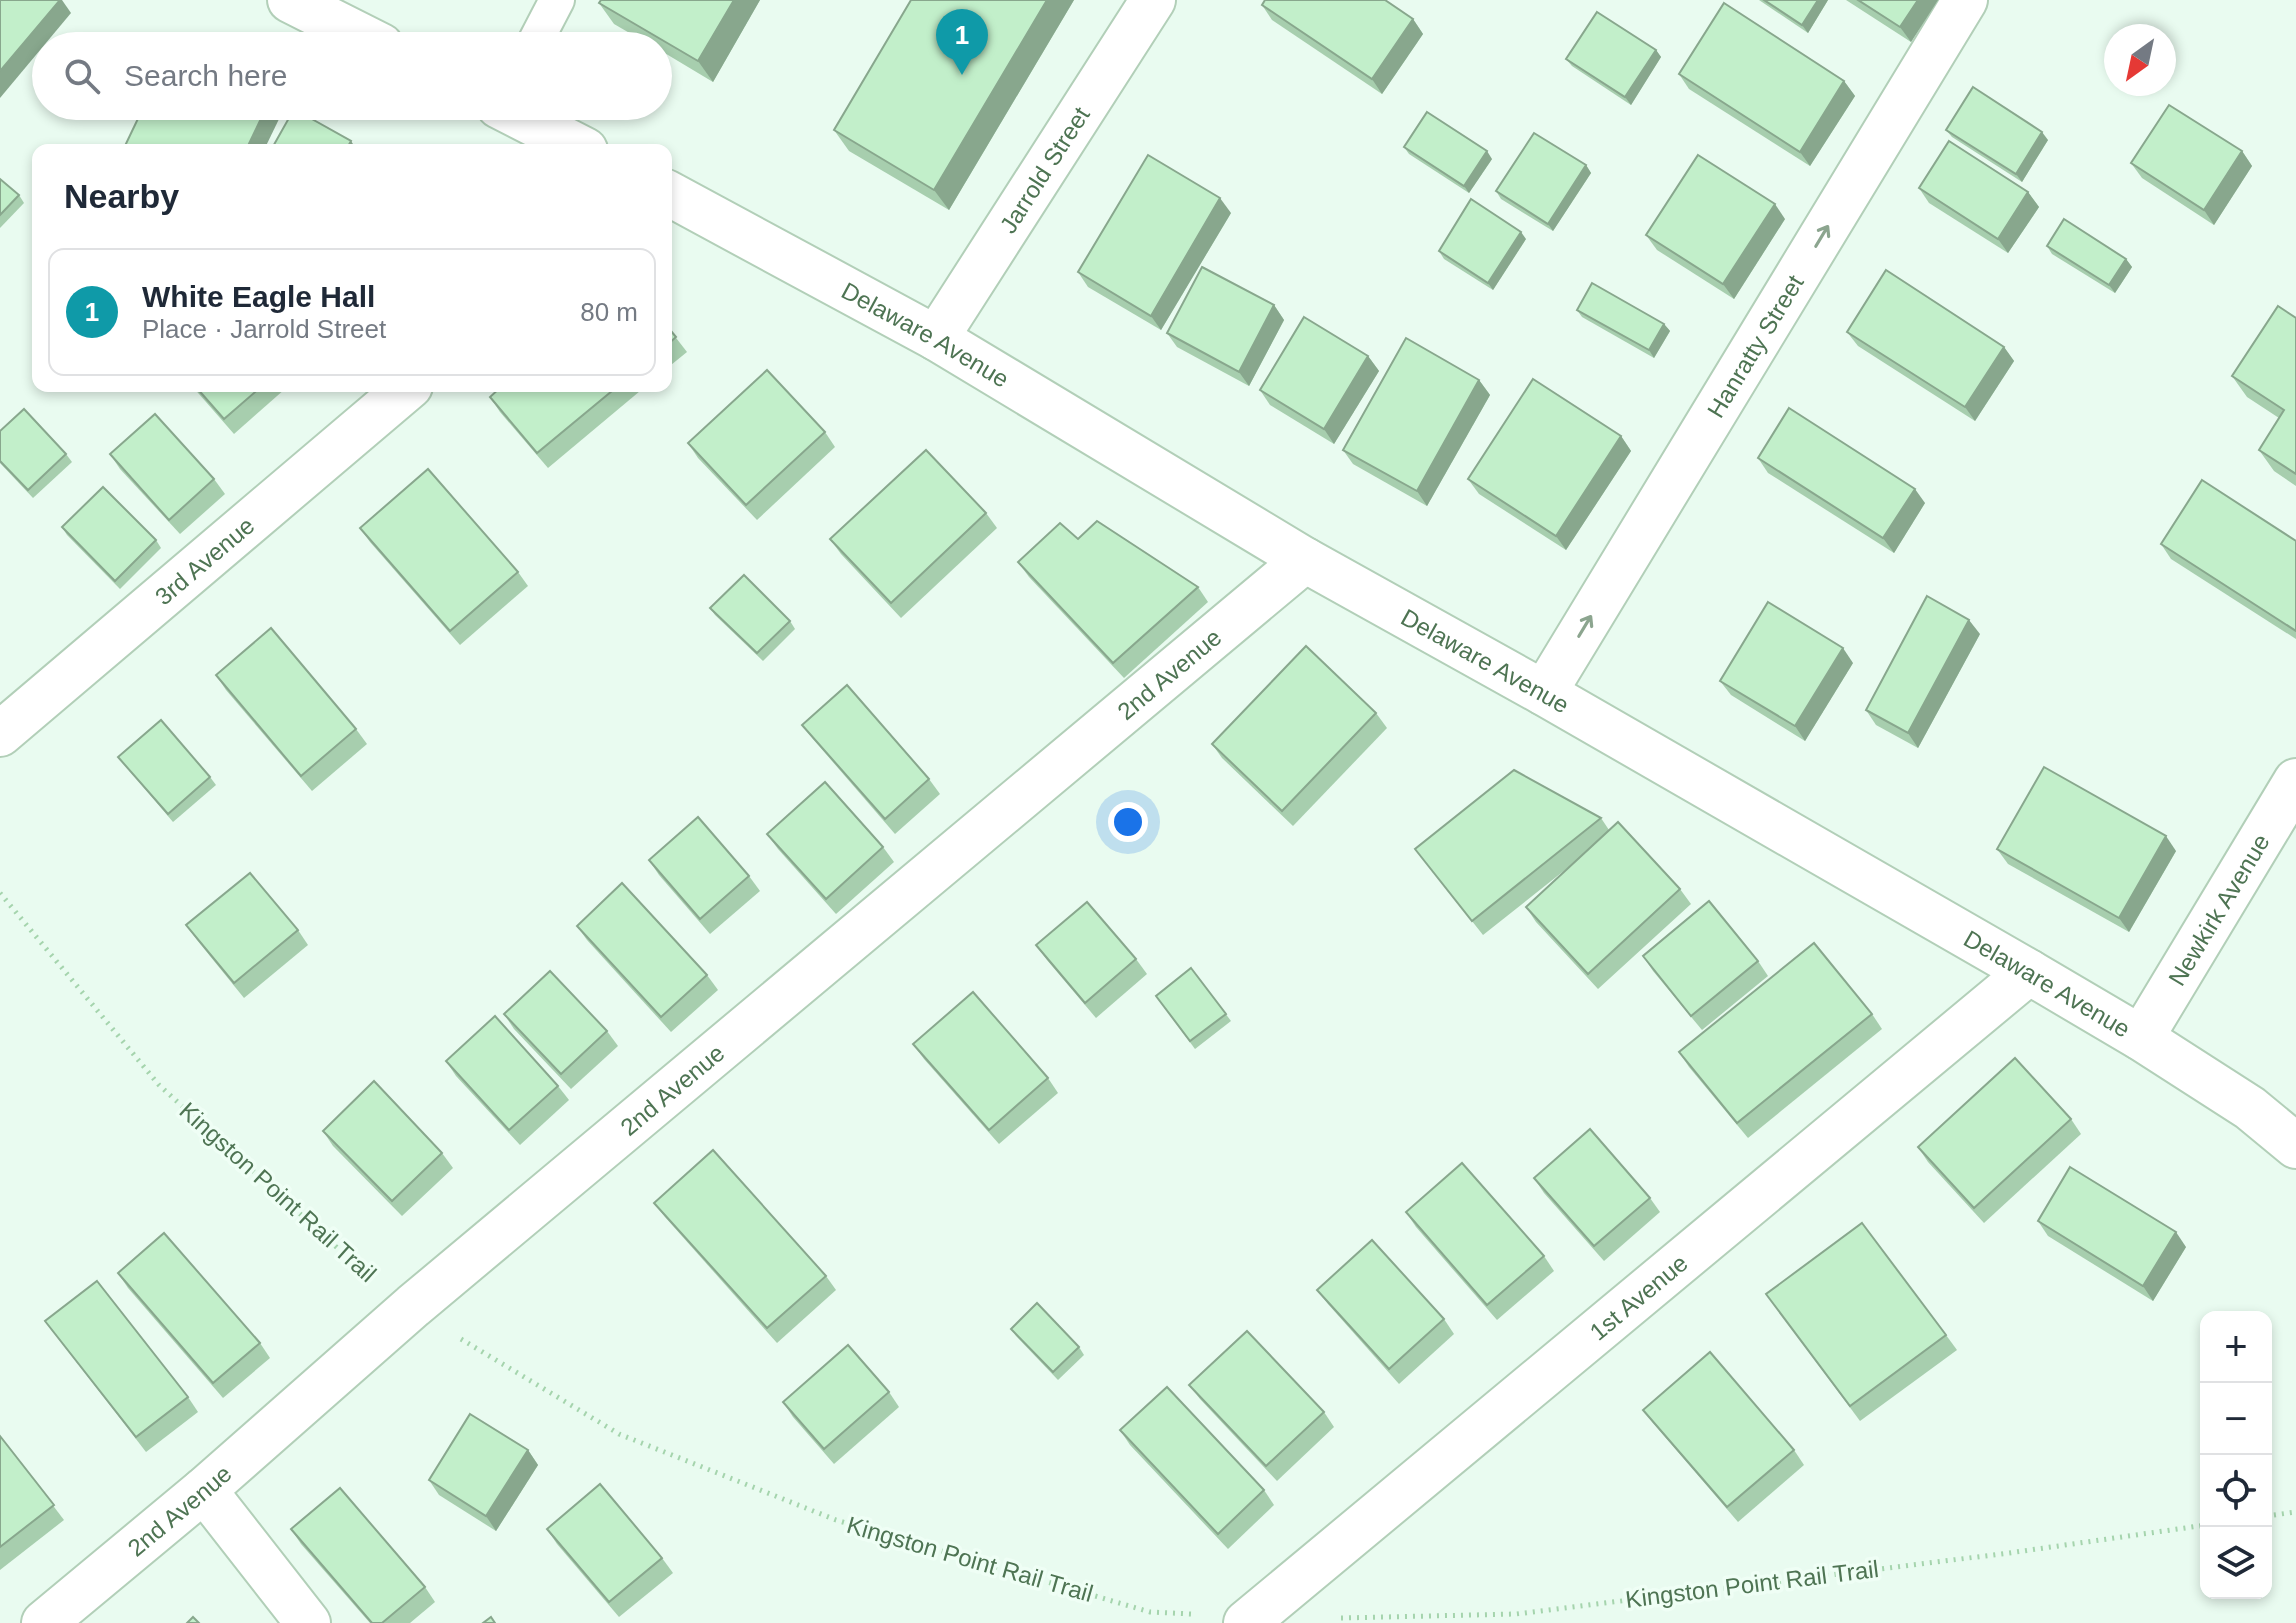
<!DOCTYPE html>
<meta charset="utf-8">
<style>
:root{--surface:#fff;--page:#f6f6f7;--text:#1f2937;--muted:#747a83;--line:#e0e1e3;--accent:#377a45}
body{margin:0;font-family:Helvetica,sans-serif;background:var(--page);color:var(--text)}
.controls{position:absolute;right:24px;bottom:24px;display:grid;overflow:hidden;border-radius:16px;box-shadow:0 4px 12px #0003}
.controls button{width:72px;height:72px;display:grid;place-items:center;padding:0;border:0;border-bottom:2px solid var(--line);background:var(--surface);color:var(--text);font:40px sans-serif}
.compass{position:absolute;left:2104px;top:24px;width:72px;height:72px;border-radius:50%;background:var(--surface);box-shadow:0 4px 12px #0003;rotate:213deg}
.you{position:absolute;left:1128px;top:822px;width:28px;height:28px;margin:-20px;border:6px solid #fff;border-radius:50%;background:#1a73e8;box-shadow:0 0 0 12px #1a73e833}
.badge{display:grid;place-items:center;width:52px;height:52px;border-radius:50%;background:var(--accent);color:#fff;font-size:26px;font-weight:700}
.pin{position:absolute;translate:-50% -66px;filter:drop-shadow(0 2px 4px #0008)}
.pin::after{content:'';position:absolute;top:42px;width:28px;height:24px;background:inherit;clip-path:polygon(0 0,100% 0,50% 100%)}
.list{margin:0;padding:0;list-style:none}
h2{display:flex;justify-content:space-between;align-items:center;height:104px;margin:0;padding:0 32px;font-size:34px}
h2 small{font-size:26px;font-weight:400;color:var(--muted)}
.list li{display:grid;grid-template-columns:52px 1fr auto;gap:24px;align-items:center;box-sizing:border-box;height:128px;margin:0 16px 16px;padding:0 16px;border:2px solid var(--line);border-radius:16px}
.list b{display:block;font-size:30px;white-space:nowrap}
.list p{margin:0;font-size:26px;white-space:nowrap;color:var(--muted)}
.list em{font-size:26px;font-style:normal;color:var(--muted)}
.icon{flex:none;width:44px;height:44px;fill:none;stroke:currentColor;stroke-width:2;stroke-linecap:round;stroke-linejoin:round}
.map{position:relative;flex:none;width:2296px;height:1623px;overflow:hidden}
.search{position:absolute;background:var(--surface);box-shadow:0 4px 12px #0003;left:32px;top:32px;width:640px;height:88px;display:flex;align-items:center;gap:20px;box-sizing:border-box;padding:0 28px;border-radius:44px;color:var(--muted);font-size:30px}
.panel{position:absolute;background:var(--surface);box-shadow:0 4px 12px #0003;left:32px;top:144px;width:640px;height:248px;border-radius:16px}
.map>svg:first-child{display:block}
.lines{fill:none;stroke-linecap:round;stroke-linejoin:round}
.service-casing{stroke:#b2cfb8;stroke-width:38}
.minor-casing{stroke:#b2cfb8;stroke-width:48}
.tertiary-casing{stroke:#b2cfb8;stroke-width:48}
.path{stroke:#a5d4ad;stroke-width:5;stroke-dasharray:2 6;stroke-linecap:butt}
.service{stroke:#fff;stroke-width:34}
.minor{stroke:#fff;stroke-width:44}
.tertiary{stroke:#fff;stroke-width:44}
.wall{fill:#a7ceae}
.shaded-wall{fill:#88a78d}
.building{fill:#c2efca;stroke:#88a78d;stroke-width:2}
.oneway{stroke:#8ca58f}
.labels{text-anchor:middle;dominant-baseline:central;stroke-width:7;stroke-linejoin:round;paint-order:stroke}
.street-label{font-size:24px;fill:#4e7453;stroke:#effef5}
</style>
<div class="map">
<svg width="2296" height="1623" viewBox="0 0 2296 1623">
<rect width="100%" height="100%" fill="#e9fbf0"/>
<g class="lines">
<g class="service-casing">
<polyline id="service" points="533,46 557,0"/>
</g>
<g class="minor-casing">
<g id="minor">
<path id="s1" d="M936,338L1153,0"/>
<path id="s2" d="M1544,693L1965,0"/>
<path id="s3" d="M0,734L410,386"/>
<path id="s4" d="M2141,1038L2296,781"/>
<polyline points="204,1490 308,1623"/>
<path id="s5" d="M44,1623L204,1490L413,1306L1305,560"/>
</g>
</g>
<g class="tertiary-casing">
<g id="tertiary">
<polyline points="290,0 381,46"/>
<polyline points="499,106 585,150"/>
<path id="s6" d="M666,192L936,338L1305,560L1544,693L2029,972L2141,1038L2250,1108L2296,1146"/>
<path id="s7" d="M1246,1623L2029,972"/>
</g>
</g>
<g class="path">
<polyline points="0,893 159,1085 367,1275"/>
<polyline points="461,1339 619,1434 836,1520 1150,1612 1191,1614"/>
<polyline points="2266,1516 2296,1512"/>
<polyline points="1341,1618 1516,1614 2009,1553 2206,1525"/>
</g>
<use href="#service" class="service"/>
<use href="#minor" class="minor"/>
<use href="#tertiary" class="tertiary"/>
</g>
<g class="wall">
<polygon points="601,0 760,0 713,82 658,49 658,46 652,46 614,24 599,3"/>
<polygon points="911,0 1074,0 949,210 849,151 834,130"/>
<polygon points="1759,0 1828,0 1808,33"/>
<polygon points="1846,0 1938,0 1911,42"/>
<polygon points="1262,5 1413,19 1423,34 1382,94 1272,20"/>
<polygon points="1656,50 1661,57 1631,105 1572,66 1566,59"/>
<polygon points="1679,74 1844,81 1855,96 1810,166 1689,89"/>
<polygon points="1946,130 2048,140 2022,182 1952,137"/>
<polygon points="1404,147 1492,159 1469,193 1409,154"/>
<polygon points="2242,151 2252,166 2214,225 2142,178 2131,163"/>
<polygon points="1586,165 1591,173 1553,231 1501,199 1496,191"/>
<polygon points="0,179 19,195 24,203 0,228"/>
<polygon points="1919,188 2028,192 2039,207 2008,253 1929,203"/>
<polygon points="1231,213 1161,330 1088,287 1078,272"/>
<polygon points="1785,219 1734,299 1657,250 1646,235"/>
<polygon points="1526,239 1493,290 1444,259 1439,251"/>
<polygon points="2047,246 2126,259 2132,267 2115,293 2052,254"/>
<polygon points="1274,305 1284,320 1249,386 1177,347 1167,333"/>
<polygon points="1577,310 1664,324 1670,331 1654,358 1582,317"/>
<polygon points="2296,318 2296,486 2274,471 2259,450 2279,418 2247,397 2232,376"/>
<polygon points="666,325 687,352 666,369"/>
<polygon points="1847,332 2004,347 2014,361 1975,421 1858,346"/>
<polygon points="1368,356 1379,371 1334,444 1270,405 1260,390"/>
<polygon points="1479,380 1490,395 1427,506 1353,464 1343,450"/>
<polygon points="192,386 283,386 285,389 234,434"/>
<polygon points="502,386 646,386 548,468 500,412 490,397"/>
<polygon points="0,431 66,454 72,462 33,498 0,463"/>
<polygon points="825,432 835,447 757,520 698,458 688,443"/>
<polygon points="1621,436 1631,451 1566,550 1479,494 1468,479"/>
<polygon points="110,454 214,479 225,494 180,534 120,469"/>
<polygon points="1758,458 1925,503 1894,553 1768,473"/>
<polygon points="986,513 997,528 901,618 841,554 830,539"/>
<polygon points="62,527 156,540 161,548 120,589 67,535"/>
<polygon points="360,528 518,572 528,586 460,645 370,542"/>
<polygon points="1078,539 1198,587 1208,602 1124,678 1029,577 1018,562"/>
<polygon points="2296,541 2296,639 2171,559 2161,544"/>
<polygon points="710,608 790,621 795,629 763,661 715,615"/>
<polygon points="1980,634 1918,748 1876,725 1866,710"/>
<polygon points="1853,663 1805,741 1731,695 1720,681"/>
<polygon points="216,675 356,729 367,744 312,791 226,690"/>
<polygon points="1376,713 1387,728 1293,826 1222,758 1212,744"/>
<polygon points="802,725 929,779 940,794 895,834 813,739"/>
<polygon points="118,757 210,777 216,785 173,822"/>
<polygon points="1601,818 1609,830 1680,889 1691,904 1598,989 1536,922 1526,907 1575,862 1483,935 1415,849"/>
<polygon points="767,834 883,847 894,862 836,914 778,849"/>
<polygon points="1997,849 2176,851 2129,932 2008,864"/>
<polygon points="649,860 749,876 760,891 710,934 659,875"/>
<polygon points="186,925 298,930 308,945 244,998 197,940"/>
<polygon points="577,926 707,975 718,990 671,1032 587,940"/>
<polygon points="1036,945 1136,959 1147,974 1096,1018 1047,960"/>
<polygon points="1643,956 1758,961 1768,976 1702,1030 1653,971"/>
<polygon points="1191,968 1231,1021 1195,1049 1156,996"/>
<polygon points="504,1014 607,1031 618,1046 571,1089 514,1029"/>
<polygon points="1872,1014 1882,1029 1748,1138 1689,1067 1679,1052"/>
<polygon points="913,1044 1048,1078 1058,1093 999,1144 924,1059"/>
<polygon points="446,1061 558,1086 569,1100 520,1145 456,1076"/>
<polygon points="2071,1119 2081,1134 1984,1223 1928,1162 1918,1147"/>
<polygon points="323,1131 442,1153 453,1168 402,1216 333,1146"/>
<polygon points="1534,1178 1650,1198 1660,1212 1604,1261 1544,1193"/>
<polygon points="654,1203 826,1276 836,1290 777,1343 665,1217"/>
<polygon points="1406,1212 1544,1256 1554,1271 1497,1320 1416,1227"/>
<polygon points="2038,1221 2186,1247 2153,1301 2048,1236"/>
<polygon points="118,1273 260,1343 270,1358 223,1398 128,1288"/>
<polygon points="1317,1290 1444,1319 1454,1334 1399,1384 1328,1304"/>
<polygon points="1766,1294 1946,1335 1957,1350 1860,1421"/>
<polygon points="45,1321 188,1397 198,1412 146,1452"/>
<polygon points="1011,1329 1079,1347 1084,1355 1058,1380 1016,1336"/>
<polygon points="1189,1385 1324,1412 1334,1427 1277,1481 1200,1399"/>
<polygon points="889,1392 899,1407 834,1464 793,1417 783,1402"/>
<polygon points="1643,1410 1794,1450 1804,1465 1738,1522 1654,1424"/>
<polygon points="1120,1430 1264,1490 1274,1505 1228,1549 1130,1445"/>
<polygon points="0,1436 64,1520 0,1570"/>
<polygon points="528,1450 538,1465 496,1531 439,1495 429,1480"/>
<polygon points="291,1529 425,1587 435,1602 410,1623 370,1623 301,1544"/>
<polygon points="547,1529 662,1558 673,1573 619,1617 557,1544"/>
</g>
<g class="shaded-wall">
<polygon points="60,0 62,0 71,13 0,98 0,71"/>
<polygon points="734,0 760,0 713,82 698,61"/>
<polygon points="1047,0 1074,0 949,210 934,190"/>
<polygon points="1818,0 1828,0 1808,33 1802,25"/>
<polygon points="1918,0 1938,0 1911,42 1900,27"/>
<polygon points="1413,19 1423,34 1382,94 1372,79"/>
<polygon points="1656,50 1661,57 1631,105 1625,97"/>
<polygon points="1844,81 1855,96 1810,166 1800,152"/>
<polygon points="267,106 272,106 280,117 264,150 246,150"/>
<polygon points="2042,132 2048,140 2022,182 2016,174"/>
<polygon points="351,141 357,150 346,150"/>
<polygon points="1487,151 1492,159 1469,193 1464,186"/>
<polygon points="2242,151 2252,166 2214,225 2204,210"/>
<polygon points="1586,165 1591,173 1553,231 1548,224"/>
<polygon points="2028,192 2039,207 2008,253 1998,239"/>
<polygon points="1220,198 1231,213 1161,330 1151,316"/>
<polygon points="1775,204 1785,219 1734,299 1723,284"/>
<polygon points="1521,232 1526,239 1493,290 1488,283"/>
<polygon points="2126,259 2132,267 2115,293 2109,285"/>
<polygon points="1274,305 1284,320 1249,386 1239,372"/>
<polygon points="1664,324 1670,331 1654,358 1649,350"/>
<polygon points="2004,347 2014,361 1975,421 1965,407"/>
<polygon points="1368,356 1379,371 1334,444 1324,429"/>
<polygon points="1479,380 1490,395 1427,506 1417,491"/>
<polygon points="1621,436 1631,451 1566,550 1556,536"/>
<polygon points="1915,489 1925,503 1894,553 1883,538"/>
<polygon points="1969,620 1980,634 1918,748 1908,733"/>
<polygon points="1843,648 1853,663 1805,741 1795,726"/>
<polygon points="2166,836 2176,851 2129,932 2119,918"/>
<polygon points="2176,1232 2186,1247 2153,1301 2143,1286"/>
<polygon points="528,1450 538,1465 496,1531 486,1516"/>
</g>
<g class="building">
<polygon points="0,0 60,0 0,71"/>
<polygon points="601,0 734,0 698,61 599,3"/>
<polygon points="911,0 1047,0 934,190 834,130"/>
<polygon points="1265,0 1385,0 1413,19 1372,79 1262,5"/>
<polygon points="1764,0 1818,0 1802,25"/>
<polygon points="1858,0 1918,0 1900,27"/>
<polygon points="1724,3 1844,81 1800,152 1679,74"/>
<polygon points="1597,12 1656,50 1625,97 1566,59"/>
<polygon points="1973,87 2042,132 2016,174 1946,130"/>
<polygon points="2169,105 2242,151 2204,210 2131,163"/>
<polygon points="144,106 267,106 246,150 123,150"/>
<polygon points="294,109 351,141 346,150 271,150"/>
<polygon points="1427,112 1487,151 1464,186 1404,147"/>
<polygon points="1534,133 1586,165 1548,224 1496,191"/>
<polygon points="1949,141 2028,192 1998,239 1919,188"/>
<polygon points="1148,155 1220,198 1151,316 1078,272"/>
<polygon points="1698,155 1775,204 1723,284 1646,235"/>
<polygon points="0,179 19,195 0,215"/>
<polygon points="1471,199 1521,232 1488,283 1439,251"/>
<polygon points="2064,219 2126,259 2109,285 2047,246"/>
<polygon points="1202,267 1274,305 1239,372 1167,333"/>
<polygon points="1886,270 2004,347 1965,407 1847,332"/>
<polygon points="1592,283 1664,324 1649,350 1577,310"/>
<polygon points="2278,306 2296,318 2296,474 2259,450 2284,410 2232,376"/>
<polygon points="1304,317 1368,356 1324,429 1260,390"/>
<polygon points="666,325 676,337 666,346"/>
<polygon points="1406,338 1479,380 1417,491 1343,450"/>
<polygon points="767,370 825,432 746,505 688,443"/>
<polygon points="1533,379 1621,436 1556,536 1468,479"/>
<polygon points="195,386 262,386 224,419"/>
<polygon points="502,386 618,386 537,453 490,397"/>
<polygon points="1789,408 1915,489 1883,538 1758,458"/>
<polygon points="24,409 66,454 28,490 0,461 0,431"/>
<polygon points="155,414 214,479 169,520 110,454"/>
<polygon points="926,450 986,513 891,603 830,539"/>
<polygon points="428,469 518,572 450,631 360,528"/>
<polygon points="2202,480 2296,541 2296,631 2161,544"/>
<polygon points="103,487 156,540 115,581 62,527"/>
<polygon points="1097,521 1198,587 1113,663 1018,562 1060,523 1078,539"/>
<polygon points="744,575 790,621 757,653 710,608"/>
<polygon points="1927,596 1969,620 1908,733 1866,710"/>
<polygon points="1768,602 1843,648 1795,726 1720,681"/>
<polygon points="271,628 356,729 301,776 216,675"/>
<polygon points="1306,646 1376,713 1282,811 1212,744"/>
<polygon points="847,685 929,779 885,819 802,725"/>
<polygon points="161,720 210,777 168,814 118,757"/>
<polygon points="2044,767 2166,836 2119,918 1997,849"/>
<polygon points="1514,770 1601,818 1472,921 1415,849"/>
<polygon points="825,782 883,847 826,899 767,834"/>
<polygon points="698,817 749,876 700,919 649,860"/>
<polygon points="1618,822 1680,889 1588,974 1526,907"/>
<polygon points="250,873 298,930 234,983 186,925"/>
<polygon points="622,883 707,975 661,1017 577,926"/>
<polygon points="1709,901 1758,961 1691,1016 1643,956"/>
<polygon points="1087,902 1136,959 1085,1003 1036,945"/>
<polygon points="1814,943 1872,1014 1737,1123 1679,1052"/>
<polygon points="1191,968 1226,1014 1190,1041 1156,996"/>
<polygon points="550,971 607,1031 561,1074 504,1014"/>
<polygon points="973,992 1048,1078 989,1130 913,1044"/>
<polygon points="495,1016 558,1086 509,1130 446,1061"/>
<polygon points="2015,1058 2071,1119 1974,1208 1918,1147"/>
<polygon points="374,1081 442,1153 392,1201 323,1131"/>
<polygon points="1590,1129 1650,1198 1594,1246 1534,1178"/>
<polygon points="713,1150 826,1276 767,1328 654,1203"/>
<polygon points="1462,1163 1544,1256 1487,1305 1406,1212"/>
<polygon points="2070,1167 2176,1232 2143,1286 2038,1221"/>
<polygon points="1862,1223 1946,1335 1850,1406 1766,1294"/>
<polygon points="164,1233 260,1343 213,1383 118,1273"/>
<polygon points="1372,1240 1444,1319 1389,1369 1317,1290"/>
<polygon points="97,1281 188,1397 136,1437 45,1321"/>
<polygon points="1037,1303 1079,1347 1053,1372 1011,1329"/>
<polygon points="1247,1331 1324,1412 1266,1466 1189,1385"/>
<polygon points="848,1345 889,1392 824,1449 783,1402"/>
<polygon points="1710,1352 1794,1450 1727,1507 1643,1410"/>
<polygon points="1167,1387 1264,1490 1218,1534 1120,1430"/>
<polygon points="470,1414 528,1450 486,1516 429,1480"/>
<polygon points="0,1436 54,1505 0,1547"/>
<polygon points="600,1484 662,1558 609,1602 547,1529"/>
<polygon points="340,1488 425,1587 382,1623 372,1623 291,1529"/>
<polygon points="193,1617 199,1623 187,1623"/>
<polygon points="491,1617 495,1623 483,1623"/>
</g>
<defs><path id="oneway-shaft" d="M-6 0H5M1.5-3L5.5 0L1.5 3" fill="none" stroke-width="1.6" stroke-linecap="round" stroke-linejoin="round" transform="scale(2)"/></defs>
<g class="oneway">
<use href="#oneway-shaft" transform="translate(1822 236) rotate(-59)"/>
<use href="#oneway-shaft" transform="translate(1585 626) rotate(-59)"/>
</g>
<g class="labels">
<g class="street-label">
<text stroke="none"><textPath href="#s1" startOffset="200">Jarrold Street</textPath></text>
<text stroke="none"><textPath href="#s6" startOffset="296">Delaware Avenue</textPath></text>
<text stroke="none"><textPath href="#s2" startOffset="406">Hanratty Street</textPath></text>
<text stroke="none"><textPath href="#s3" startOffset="268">3rd Avenue</textPath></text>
<text stroke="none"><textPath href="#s6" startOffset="944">Delaware Avenue</textPath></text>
<text stroke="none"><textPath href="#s5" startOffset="1472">2nd Avenue</textPath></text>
<text stroke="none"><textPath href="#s4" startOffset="150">Newkirk Avenue</textPath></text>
<text stroke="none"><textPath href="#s6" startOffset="1592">Delaware Avenue</textPath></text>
<text stroke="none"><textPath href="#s5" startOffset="824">2nd Avenue</textPath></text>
<text transform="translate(278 1192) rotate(42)">Kingston Point Rail Trail</text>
<text stroke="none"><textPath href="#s7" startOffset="510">1st Avenue</textPath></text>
<text stroke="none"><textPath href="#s5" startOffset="176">2nd Avenue</textPath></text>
<text transform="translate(970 1559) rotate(16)">Kingston Point Rail Trail</text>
<text transform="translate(1752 1584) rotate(-7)">Kingston Point Rail Trail</text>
</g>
</g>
</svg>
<div class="controls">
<button>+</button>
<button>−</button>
<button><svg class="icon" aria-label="locate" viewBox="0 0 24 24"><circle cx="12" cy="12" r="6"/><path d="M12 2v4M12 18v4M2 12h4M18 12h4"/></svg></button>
<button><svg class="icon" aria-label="layers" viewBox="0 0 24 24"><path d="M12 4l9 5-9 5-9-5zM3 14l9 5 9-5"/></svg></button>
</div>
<svg class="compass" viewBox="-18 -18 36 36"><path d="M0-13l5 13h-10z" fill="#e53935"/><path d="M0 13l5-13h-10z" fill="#747a83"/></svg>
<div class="you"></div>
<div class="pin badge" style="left:962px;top:75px;background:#0f9aa8">1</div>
<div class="search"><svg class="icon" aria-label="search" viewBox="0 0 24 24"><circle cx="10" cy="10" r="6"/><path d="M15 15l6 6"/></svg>Search here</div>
<section class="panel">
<h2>Nearby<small></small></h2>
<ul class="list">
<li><span class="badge" style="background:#0f9aa8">1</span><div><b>White Eagle Hall</b><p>Place · Jarrold Street</p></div><em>80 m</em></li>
</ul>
</section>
</div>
